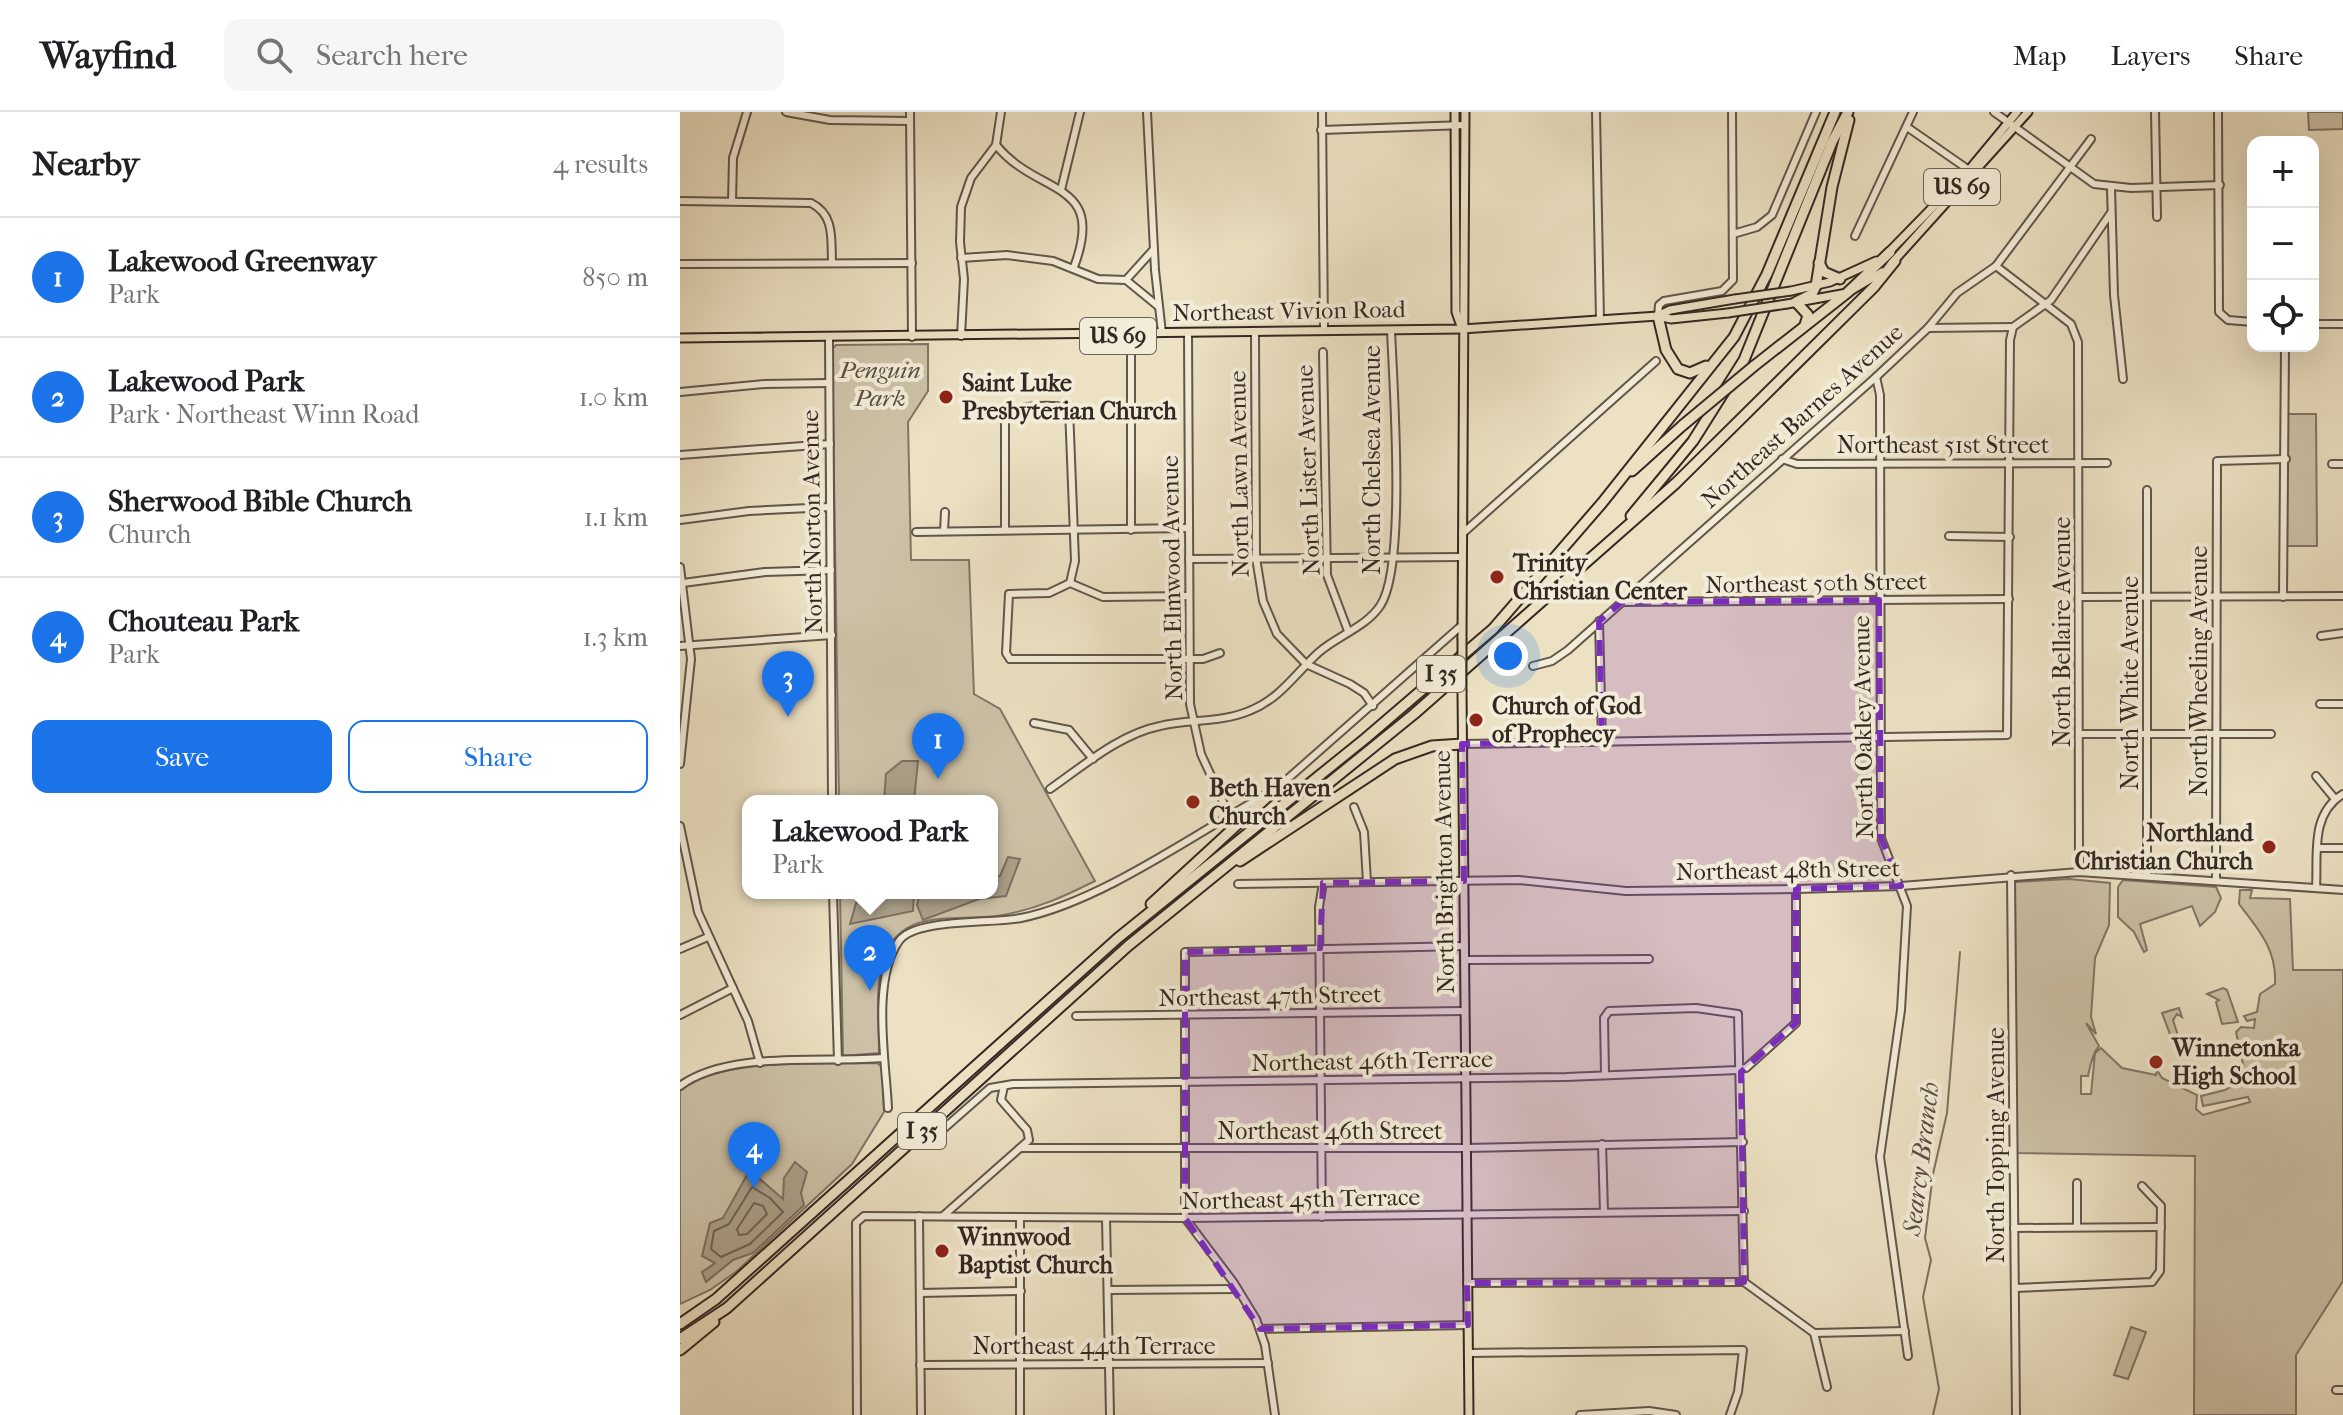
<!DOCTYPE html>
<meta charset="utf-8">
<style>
:root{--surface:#fff;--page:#f6f6f6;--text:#202124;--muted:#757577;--line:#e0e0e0;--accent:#1a73e8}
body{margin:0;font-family:"IM FELL French Canon",serif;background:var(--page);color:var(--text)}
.controls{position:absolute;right:24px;top:24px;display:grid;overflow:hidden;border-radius:16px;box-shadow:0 8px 32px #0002}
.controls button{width:72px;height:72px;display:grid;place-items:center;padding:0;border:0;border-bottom:2px solid var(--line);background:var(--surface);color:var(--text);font:40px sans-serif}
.you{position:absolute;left:828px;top:544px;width:28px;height:28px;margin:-20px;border:6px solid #fff;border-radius:50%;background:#1a73e8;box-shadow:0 0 0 12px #1a73e833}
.badge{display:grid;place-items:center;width:52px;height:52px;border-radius:50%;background:var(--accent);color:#fff;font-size:26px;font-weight:700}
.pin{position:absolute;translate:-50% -66px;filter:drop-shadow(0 2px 4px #0008)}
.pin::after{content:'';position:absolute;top:42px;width:28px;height:24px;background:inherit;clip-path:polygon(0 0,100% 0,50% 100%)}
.popup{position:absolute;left:62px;top:683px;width:256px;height:104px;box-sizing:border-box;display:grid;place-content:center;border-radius:16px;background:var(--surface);filter:drop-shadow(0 2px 6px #0005);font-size:26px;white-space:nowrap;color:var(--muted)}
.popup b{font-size:30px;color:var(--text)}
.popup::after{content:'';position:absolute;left:50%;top:100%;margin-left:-16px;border:16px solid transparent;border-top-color:var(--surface)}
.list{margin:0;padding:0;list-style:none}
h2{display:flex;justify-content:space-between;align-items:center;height:104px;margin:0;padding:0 32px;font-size:34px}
h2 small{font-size:26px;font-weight:400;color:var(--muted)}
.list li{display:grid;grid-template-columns:52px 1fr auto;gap:24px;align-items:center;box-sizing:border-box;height:120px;padding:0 32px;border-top:2px solid var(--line)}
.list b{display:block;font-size:30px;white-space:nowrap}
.list p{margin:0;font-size:26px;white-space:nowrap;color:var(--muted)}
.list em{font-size:26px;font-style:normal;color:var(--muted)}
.actions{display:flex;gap:16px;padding:24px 32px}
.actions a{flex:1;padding:18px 0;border:2px solid var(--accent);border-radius:16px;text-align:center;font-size:28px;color:var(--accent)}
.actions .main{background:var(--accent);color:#fff}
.icon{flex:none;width:44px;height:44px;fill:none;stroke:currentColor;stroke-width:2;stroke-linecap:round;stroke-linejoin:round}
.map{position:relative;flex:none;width:1663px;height:1303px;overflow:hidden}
header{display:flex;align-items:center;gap:48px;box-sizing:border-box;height:112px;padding:0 40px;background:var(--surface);border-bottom:2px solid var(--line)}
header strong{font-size:38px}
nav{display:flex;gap:44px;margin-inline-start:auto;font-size:28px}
.search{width:560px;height:72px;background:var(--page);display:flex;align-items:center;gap:20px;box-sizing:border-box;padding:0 28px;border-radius:16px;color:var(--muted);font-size:30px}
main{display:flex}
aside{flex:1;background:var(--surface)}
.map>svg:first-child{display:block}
.green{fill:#cdc2a8;stroke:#807566;stroke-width:2}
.water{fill:#ada28d;stroke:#7d7163;stroke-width:2}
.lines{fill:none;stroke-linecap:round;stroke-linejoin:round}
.shore{stroke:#706558;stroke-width:2}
.stream{stroke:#7d7163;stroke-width:2}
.minor-casing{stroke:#62564b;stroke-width:10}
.major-casing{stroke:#342823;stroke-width:11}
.highway-casing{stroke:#342823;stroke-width:13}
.minor{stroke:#f3ecd8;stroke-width:6}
.major{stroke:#ece1c3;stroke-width:7}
.highway{stroke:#ece1c3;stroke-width:9}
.major-bridge-casing{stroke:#342823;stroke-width:11;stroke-linecap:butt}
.highway-bridge-casing{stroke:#342823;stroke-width:13;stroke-linecap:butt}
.major-bridge{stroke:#ece1c3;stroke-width:7}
.highway-bridge{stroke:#ece1c3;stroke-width:9}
.marked{fill:#7b2cbf;fill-opacity:0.2;stroke:#7b2cbf;stroke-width:6;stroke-dasharray:16 10;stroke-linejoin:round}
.poi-dot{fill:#8f2418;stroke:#f3ecd8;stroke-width:3}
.labels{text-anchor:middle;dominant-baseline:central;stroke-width:8;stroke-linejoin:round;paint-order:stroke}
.shield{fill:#f3ecd8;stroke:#6d6359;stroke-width:2}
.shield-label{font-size:22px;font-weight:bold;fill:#342823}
.street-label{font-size:24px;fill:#342823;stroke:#f3ecd8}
.park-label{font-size:24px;font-style:italic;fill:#5a4e44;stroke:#f3ecd8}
.poi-label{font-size:24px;font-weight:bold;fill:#342823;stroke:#f3ecd8;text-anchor:start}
.water-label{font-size:26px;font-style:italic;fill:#584d43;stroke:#f3ecd8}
</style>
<header>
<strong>Wayfind</strong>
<div class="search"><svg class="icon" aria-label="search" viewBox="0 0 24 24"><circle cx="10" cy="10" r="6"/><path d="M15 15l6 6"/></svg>Search here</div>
<nav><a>Map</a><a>Layers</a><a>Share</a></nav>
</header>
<main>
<aside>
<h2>Nearby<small>4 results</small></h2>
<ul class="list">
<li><span class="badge">1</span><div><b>Lakewood Greenway</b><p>Park</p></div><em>850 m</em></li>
<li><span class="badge">2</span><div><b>Lakewood Park</b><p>Park · Northeast Winn Road</p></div><em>1.0 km</em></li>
<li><span class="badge">3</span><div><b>Sherwood Bible Church</b><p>Church</p></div><em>1.1 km</em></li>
<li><span class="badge">4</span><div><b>Chouteau Park</b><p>Park</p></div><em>1.3 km</em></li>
</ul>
<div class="actions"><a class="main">Save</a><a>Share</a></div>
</aside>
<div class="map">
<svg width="1663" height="1303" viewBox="0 0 1663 1303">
<rect width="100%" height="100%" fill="#ece1c3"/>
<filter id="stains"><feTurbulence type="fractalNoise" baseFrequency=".0025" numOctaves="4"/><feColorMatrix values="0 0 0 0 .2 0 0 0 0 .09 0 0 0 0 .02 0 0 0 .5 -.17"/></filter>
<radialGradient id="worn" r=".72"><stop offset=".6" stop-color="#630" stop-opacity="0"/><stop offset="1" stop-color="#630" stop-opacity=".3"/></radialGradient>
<g class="green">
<polygon points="1628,0 1663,0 1663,17 1629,18"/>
<path d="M248,232V279L228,310L231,448H289L294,582L320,597L415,769C385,784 357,797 323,803C281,811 225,793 205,843C194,872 199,911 199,941L163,944L160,781H312V689H159L152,237L156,233Z"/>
<polygon points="1607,302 1636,302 1637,434 1606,434"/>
<path d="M1389,767L1430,771L1429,813L1415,846L1411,905L1416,922L1406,911L1419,934C1412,942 1410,955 1408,964H1401V982H1411L1415,941L1421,936L1442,956L1476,963L1477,958L1482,966L1517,983L1516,997L1523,1003L1570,990L1568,985L1523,994L1521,984L1545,978L1566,966L1556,920L1561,915L1574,916L1575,907L1567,909L1564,904L1577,900L1580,882L1595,872C1597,838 1579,818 1559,792L1560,778H1572L1570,786L1610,787L1613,858H1663V1169L1616,1243V1303H1514L1515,1044L1336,1041L1335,774V770Z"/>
<polygon points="1443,768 1536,775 1541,786 1535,800 1520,814 1512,794 1460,812 1467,838 1464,840 1454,820 1438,805 1438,775"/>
<polygon points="1543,876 1547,878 1558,910 1542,912 1536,890 1539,888 1527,882"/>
<polygon points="1499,896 1502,905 1497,902 1493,908 1503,939 1497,941 1482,901"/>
<path d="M197,951L202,955L204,1000L172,1052L57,1159L30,1178L0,1192V979C42,944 143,953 197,951Z"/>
<polygon points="1451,1215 1466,1220 1448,1267 1434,1263"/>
</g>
<g class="water">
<polygon points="222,649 238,649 234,689 204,689 206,662"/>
<polygon points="328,745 340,747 326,784 299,787 243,808 237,793 240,781 312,781 312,764 320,764"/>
<polygon points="179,781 234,781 233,799 170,812"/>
<polygon points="115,1050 127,1060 121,1081 124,1093 73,1141 53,1148 26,1170 22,1160 35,1151 22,1144 30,1111 43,1106 68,1061 74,1062 103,1087 104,1066"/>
</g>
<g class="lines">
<g class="shore">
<polygon points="72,1075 90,1086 103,1100 70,1132 41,1145 31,1137 34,1119 49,1112"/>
<polygon points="74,1091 83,1094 87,1102 67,1122 59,1123 57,1117"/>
</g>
<polyline class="stream" points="1253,1303 1259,1277 1243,1185 1251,1148 1245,1126 1253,1062 1267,1001 1280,840"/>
<g class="minor-casing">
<g id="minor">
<polyline points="106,0 150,8 230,9"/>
<polyline points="230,0 232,225"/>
<polyline points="467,0 475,158 482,221"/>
<polyline points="642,0 644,218"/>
<polyline points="916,0 920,208"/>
<polyline points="1314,0 1414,72 1451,76 1540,73"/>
<polyline points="1475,0 1477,105"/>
<polyline points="1538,0 1539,200 1548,208 1573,210"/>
<polyline points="1227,15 1289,58"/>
<polyline points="641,18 785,13"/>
<path d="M316,33C358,85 427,67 394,155"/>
<polyline points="1431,76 1434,183 1443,267"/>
<polyline points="381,78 400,0"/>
<path d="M0,89L131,91C155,103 151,127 152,151"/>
<polyline points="52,89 53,46 67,0"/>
<polyline points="1053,122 1077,115 1092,103 1136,0"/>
<polyline points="1175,124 1233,0"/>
<polyline points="281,146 327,143 373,149 418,167 446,168 479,195"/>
<polyline points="0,152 232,151"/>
<polyline points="1316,154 1391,212 1398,230 1399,760"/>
<polyline points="446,168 474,137"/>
<polyline points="978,204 979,193 984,189 1042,179 1053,168 1052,0"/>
<polyline points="1633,212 1663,212"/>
<polyline points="1333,215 1371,188 1430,102"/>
<polyline points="1248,216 1333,215"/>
<polyline points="575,220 576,446 583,489 597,522 626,552 670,572 684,581 693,594"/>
<polyline points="508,221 510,592 521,642 549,703"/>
<polyline points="281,224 284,167 280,130 281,95 291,66 316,33 321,0"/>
<polyline points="149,226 152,689"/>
<polyline points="643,240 647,463 668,519"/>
<polyline points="1196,265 1200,283 1201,726 1227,794 1221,898 1200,1045 1228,1244"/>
<polyline points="0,280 85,272 149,271"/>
<polyline points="389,296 395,449 390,471"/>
<polyline points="0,343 150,332"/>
<polyline points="1102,347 1117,352 1427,351"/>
<polyline points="1652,352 1663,352"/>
<polyline points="1467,378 1467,763"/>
<polyline points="0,408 69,399 150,395"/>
<path d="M325,418V306C335,291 373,293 389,296"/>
<polyline points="451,418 451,223"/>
<polyline points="264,419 265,400"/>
<polyline points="236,420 509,416"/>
<polyline points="782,422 976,249"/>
<polyline points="1269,424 1330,425"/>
<polyline points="509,447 782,445"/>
<polyline points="0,455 11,547 0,652"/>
<polyline points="3,471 85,460 151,458"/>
<polyline points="1399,485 1663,484"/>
<polyline points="1603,485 1605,234"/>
<polyline points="942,490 1329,487"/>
<polyline points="919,509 922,630"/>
<polyline points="1641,524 1663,521"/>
<polyline points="0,534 152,523"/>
<polyline points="330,547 326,541 329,482 369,481 390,471 423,485 509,484"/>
<polyline points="330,547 523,547 540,541"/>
<polyline points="853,554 872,549 888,538 1196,265 1248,216 1277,181 1316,154 1411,27"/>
<polyline points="1640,592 1663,592"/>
<polyline points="354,611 389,618 413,647"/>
<polyline points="1400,622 1591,622"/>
<polyline points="782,632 1327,623 1330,228 1333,215"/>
<polyline points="1636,664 1655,687"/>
<path d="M370,677C403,654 440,622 480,614C509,607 540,611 569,599C600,587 615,562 638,541C657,524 686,515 700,494C727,455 713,272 711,218"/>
<polyline points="595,678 781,514"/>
<polyline points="674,695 684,720 687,770"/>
<polyline points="0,714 18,800 68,909 80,951"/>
<polyline points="1638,736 1663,736"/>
<polyline points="1331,763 1336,1303"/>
<polyline points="1536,769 1537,349 1606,347"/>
<polyline points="558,772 839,768 946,779 1116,777 1221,774 1399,760 1663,778"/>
<path d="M1636,776C1638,742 1630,702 1663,682"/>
<polyline points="153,781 158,949"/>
<polyline points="0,837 28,825"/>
<polyline points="785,848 969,847"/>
<polyline points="0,903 53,876"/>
<polyline points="396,904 785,899"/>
<polyline points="925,962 924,906 929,899 1016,896 1058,902 1064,1170"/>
<path d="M0,974C48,938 145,951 204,946"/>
<path d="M208,996C206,950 191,869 219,829C235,806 312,812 341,806C420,790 513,723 585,683"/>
<polyline points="252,1027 310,976 333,972 886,965 1058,958 1066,956 1116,911 1116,777"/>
<polyline points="922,1032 924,1100"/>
<polyline points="341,1036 786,1036 1063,1030"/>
<polyline points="239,1104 241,1303"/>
<polyline points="263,1104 349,1028 347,1018 321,988 324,974"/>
<polyline points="642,1105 639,795 643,771"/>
<polyline points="426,1106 430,1303"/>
<polyline points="1397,1115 1397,1071"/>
<polyline points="1334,1116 1481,1115"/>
<polyline points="1064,1170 1134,1221 1147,1275"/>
<polyline points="787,1171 1064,1170"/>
<polyline points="1335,1176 1472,1170 1480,1159 1481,1094 1462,1074"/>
<polyline points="429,1178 557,1177"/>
<polyline points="240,1181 341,1179"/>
<polyline points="580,1217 788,1213"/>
<polyline points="1134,1221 1225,1219"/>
<polyline points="788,1241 1063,1238 1058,1280 1050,1303"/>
<polyline points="240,1253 588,1251"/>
<polyline points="1656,1278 1663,1278"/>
<polyline points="177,1303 176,1111 184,1104 505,1106 1064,1099"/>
<polyline points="340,1303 340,1106"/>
<polyline points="595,1303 585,1233 576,1207 554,1171 505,1106 505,840 785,834"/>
<polyline points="900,1303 969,1299 996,1303"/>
</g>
</g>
<g class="major-casing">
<g id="major">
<polyline points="775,0 776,200 781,214"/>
<polyline points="1206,143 1289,58 1337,0"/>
<polyline points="1211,152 1348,0"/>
<polyline points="1111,179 1150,170 1196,149"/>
<polyline points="1107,192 1167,181 1202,160"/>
<polyline points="978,204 990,198 1055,187"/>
<polyline points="0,226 782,217 978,204 991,207 1048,201"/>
<polyline points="782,526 785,0"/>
<polyline points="782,580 789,1303"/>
</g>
</g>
<g class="highway-casing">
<g id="highway">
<polyline points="1139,151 1144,160 1160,167"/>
<polyline points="978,204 986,238 998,257 1010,261 1026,254"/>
<polyline points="1125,213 1128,203 1116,190 1132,182 1136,174 1152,75 1169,8"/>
<polyline points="1074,254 1167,181 1210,140"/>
<polyline points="952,359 1003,313"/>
<polyline points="951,404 1013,329 1064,248 1152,30 1168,0"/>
<polyline points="560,749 715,647 752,634 782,632"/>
<polyline points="471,792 595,678"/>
<polyline points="0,1212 36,1187 438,826 686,626 813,517 922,391 1054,225 1087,162 1155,0"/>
<polyline points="0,1227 47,1196 448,834 734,602 996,371 1194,175 1215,149"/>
<polyline points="0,1238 34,1210"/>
</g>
</g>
<use href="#minor" class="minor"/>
<use href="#major" class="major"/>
<use href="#highway" class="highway"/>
<g class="major-bridge-casing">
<g id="major-bridge">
<polyline points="1055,187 1111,179"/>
<polyline points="1048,201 1107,192"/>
<polyline points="782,526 782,580"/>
</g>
</g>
<g class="highway-bridge-casing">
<polyline id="highway-bridge" points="1003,313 1074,254"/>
</g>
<use href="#major-bridge" class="major-bridge"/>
<use href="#highway-bridge" class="highway-bridge"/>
</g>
<path class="marked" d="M1199,488L1201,726L1221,774L1116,777V911L1061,960L1064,1170L787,1171L788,1213L580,1217L505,1106V840L640,836L643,771L784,769L782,632L922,630L919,509L942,490Z"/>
<g class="poi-dot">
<circle cx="266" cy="285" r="8"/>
<circle cx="817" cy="465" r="8"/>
<circle cx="796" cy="608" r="8"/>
<circle cx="513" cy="690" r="8"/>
<circle cx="1589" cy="735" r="8"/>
<circle cx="1476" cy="950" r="8"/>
<circle cx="262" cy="1139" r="8"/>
</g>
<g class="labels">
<g class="shield">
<rect x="1244" y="57" width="76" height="36" rx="6"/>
<rect x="400" y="206" width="76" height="36" rx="6"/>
<rect x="737" y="544" width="48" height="36" rx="6"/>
<rect x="218" y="1001" width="48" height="36" rx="6"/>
</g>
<g class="shield-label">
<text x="1282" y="75">US 69</text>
<text x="438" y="224">US 69</text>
<text x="761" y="562">I 35</text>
<text x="242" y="1019">I 35</text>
</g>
<g class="street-label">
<text transform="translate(609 199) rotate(-1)">Northeast Vivion Road</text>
<text transform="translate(1122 304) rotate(-42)">Northeast Barnes Avenue</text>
<text x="1263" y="333">Northeast 51st Street</text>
<text transform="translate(692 348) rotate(-90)">North Chelsea Avenue</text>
<text transform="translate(628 358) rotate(-92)">North Lister Avenue</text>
<text transform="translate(559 362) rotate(-91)">North Lawn Avenue</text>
<text transform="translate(132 410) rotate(-91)">North Norton Avenue</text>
<text transform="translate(492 466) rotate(-91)">North Elmwood Avenue</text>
<text transform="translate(1136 471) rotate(-1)">Northeast 50th Street</text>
<text transform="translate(1382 520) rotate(-90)">North Bellaire Avenue</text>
<text transform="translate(1519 559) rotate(-90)">North Wheeling Avenue</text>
<text transform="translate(1450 571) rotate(-90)">North White Avenue</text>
<text transform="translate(1183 615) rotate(-91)">North Oakley Avenue</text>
<text transform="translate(1108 758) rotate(-1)">Northeast 48th Street</text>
<text transform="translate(764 760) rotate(-91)">North Brighton Avenue</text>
<text transform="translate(590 884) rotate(-1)">Northeast 47th Street</text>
<text transform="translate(692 949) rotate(-1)">Northeast 46th Terrace</text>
<text x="650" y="1019">Northeast 46th Street</text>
<text transform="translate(1316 1033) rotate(-90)">North Topping Avenue</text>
<text transform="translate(621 1087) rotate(-1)">Northeast 45th Terrace</text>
<text x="414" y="1234">Northeast 44th Terrace</text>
</g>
<g class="park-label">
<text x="200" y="258">Penguin<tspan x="200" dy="28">Park</tspan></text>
</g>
<g class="poi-label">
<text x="282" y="271">Saint Luke<tspan x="282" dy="28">Presbyterian Church</tspan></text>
<text x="833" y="451">Trinity<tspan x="833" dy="28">Christian Center</tspan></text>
<text x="812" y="594">Church of God<tspan x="812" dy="28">of Prophecy</tspan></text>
<text x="529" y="676">Beth Haven<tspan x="529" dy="28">Church</tspan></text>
<text x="1573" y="721" text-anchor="end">Northland<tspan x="1573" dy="28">Christian Church</tspan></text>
<text x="1492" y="936">Winnetonka<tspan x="1492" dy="28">High School</tspan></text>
<text x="278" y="1125">Winnwood<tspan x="278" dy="28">Baptist Church</tspan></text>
</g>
<g class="water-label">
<text transform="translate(1241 1047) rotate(-83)">Searcy Branch</text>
</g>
</g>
<rect width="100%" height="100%" filter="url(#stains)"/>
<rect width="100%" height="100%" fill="url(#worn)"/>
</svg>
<div class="controls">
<button>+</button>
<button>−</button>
<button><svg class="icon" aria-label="locate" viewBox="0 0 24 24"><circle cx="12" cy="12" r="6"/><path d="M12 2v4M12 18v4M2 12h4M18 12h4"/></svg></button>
</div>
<div class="you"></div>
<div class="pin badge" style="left:258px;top:667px">1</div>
<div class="pin badge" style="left:190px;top:879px">2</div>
<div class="popup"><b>Lakewood Park</b>Park</div>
<div class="pin badge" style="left:108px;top:605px">3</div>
<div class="pin badge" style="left:74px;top:1076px">4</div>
</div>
</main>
